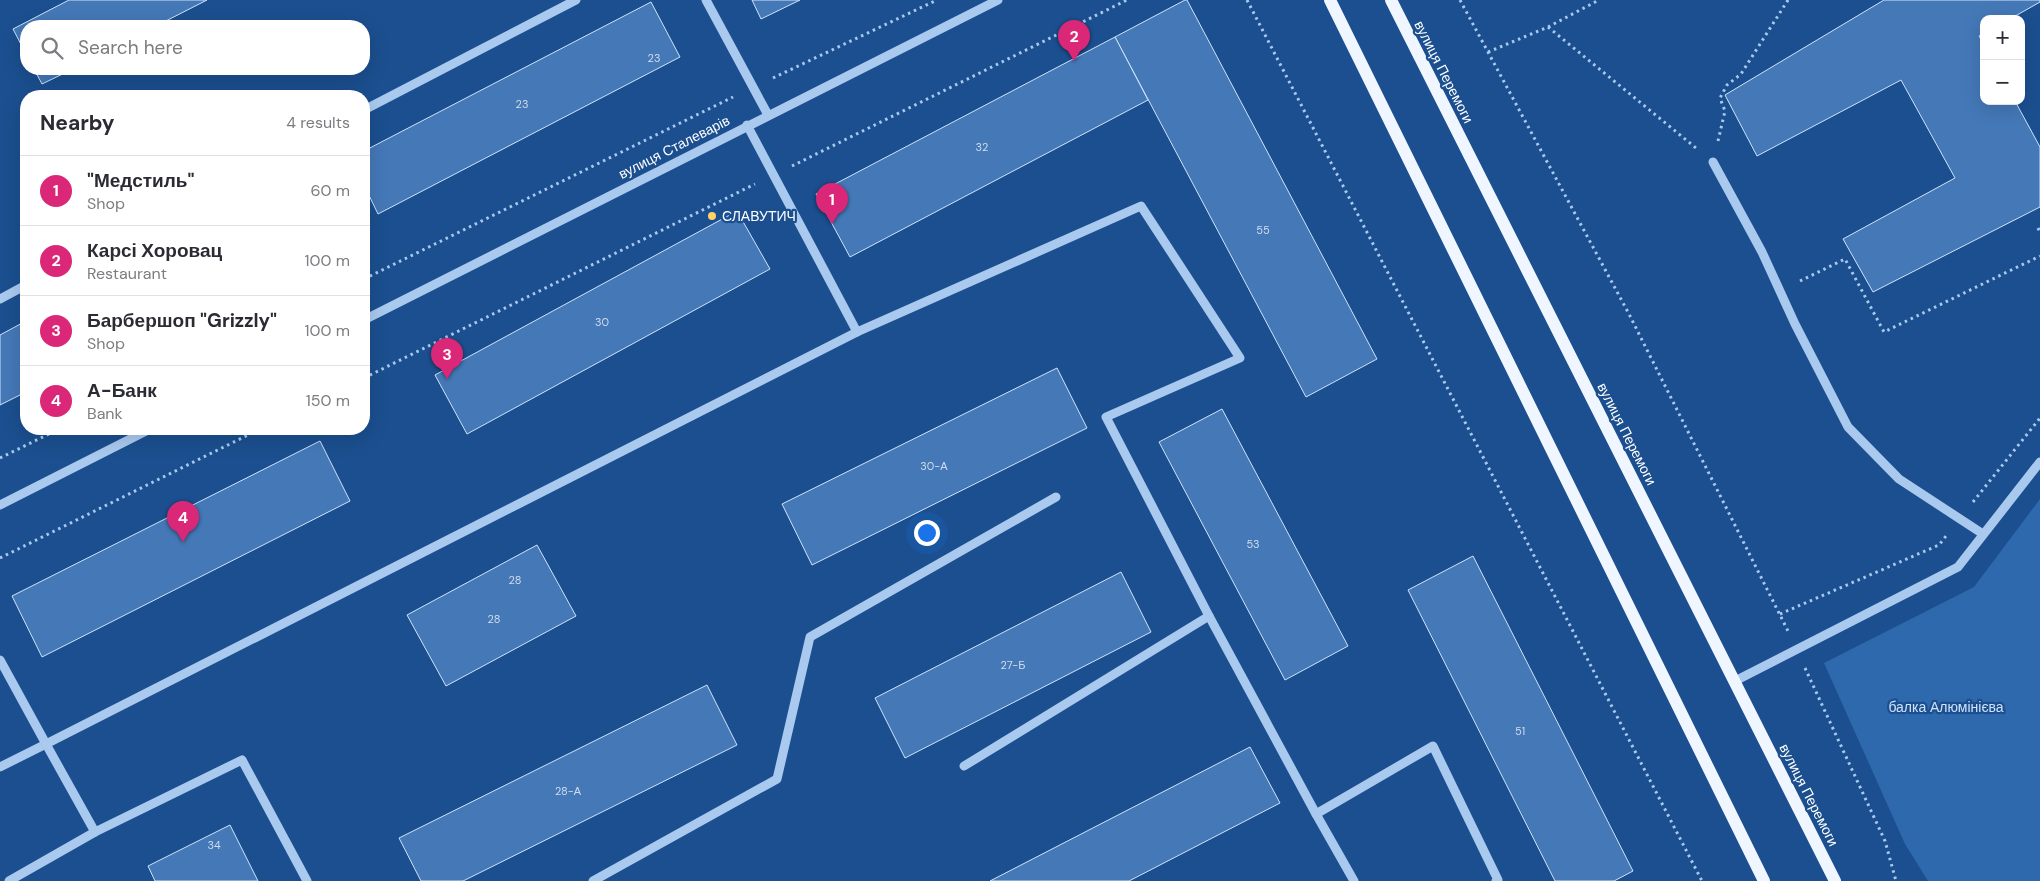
<!DOCTYPE html>
<meta charset="utf-8">
<style>
:root{--surface:#fff;--page:#f2f2f3;--text:#2b2b33;--muted:#7c7c81;--line:#e1e1e2;--accent:#db2777}
body{margin:0;font-family:"DM Sans",sans-serif;background:var(--page);color:var(--text)}
.controls{position:absolute;right:15px;top:15px;display:grid;overflow:hidden;border-radius:10px;box-shadow:0 5px 20px #0002}
.controls button{width:45px;height:45px;display:grid;place-items:center;padding:0;border:0;border-bottom:1px solid var(--line);background:var(--surface);color:var(--text);font:25px sans-serif}
.you{position:absolute;left:926px;top:532px;width:18px;height:18px;margin:-12px;border:4px solid #fff;border-radius:50%;background:#1a73e8;box-shadow:0 0 0 8px #1a73e833}
.badge{display:grid;place-items:center;width:32px;height:32px;border-radius:50%;background:var(--accent);color:#fff;font-size:16px;font-weight:700}
.pin{position:absolute;translate:-50% -41px;filter:drop-shadow(0 1px 2px #0008)}
.pin::after{content:'';position:absolute;top:26px;width:18px;height:15px;background:inherit;clip-path:polygon(0 0,100% 0,50% 100%)}
.list{margin:0;padding:0;list-style:none}
h2{display:flex;justify-content:space-between;align-items:center;height:65px;margin:0;padding:0 20px;font-size:21px}
h2 small{font-size:16px;font-weight:400;color:var(--muted)}
.list li{display:grid;grid-template-columns:32px 1fr auto;gap:15px;align-items:center;box-sizing:border-box;height:70px;padding:0 20px;border-top:1px solid var(--line)}
.list b{display:block;font-size:19px;white-space:nowrap}
.list p{margin:0;font-size:16px;white-space:nowrap;color:var(--muted)}
.list em{font-size:16px;font-style:normal;color:var(--muted)}
.icon{flex:none;width:28px;height:28px;fill:none;stroke:currentColor;stroke-width:2;stroke-linecap:round;stroke-linejoin:round}
.map{position:relative;flex:none;width:2040px;height:881px;overflow:hidden}
.search{position:absolute;background:var(--surface);box-shadow:0 5px 20px #0002;left:20px;top:20px;width:350px;height:55px;display:flex;align-items:center;gap:12px;box-sizing:border-box;padding:0 18px;border-radius:20px;color:var(--muted);font-size:19px}
.panel{position:absolute;background:var(--surface);box-shadow:0 5px 20px #0002;left:20px;top:90px;width:350px;height:345px;border-radius:20px}
.map>svg:first-child{display:block}
.green{fill:#2e69ad}
.building{fill:#4478b7;stroke:#cfe3fa}
.lines{fill:none;stroke-linecap:round;stroke-linejoin:round}
.path{stroke:#a9c9ee;stroke-width:3;stroke-dasharray:2.5 4;stroke-linecap:butt}
.minor{stroke:#a9c9ee;stroke-width:9}
.major{stroke:#f0f6ff;stroke-width:12}
.poi-dot{fill:#ffd166;stroke:#1b4f8f;stroke-width:2}
.labels{text-anchor:middle;dominant-baseline:central;stroke-width:4.5;stroke-linejoin:round;paint-order:stroke}
.number-label{font-size:11px;fill:#d0dded}
.street-label{font-size:14px;fill:#fff;stroke:#1b4f8f}
.poi-label{font-size:14px;fill:#fff;stroke:#1b4f8f;text-anchor:start}
.park-label{font-size:14px;fill:#cfe3fa;stroke:#1b4f8f}
</style>
<div class="map">
<svg width="2040" height="881" viewBox="0 0 2040 881">
<rect width="100%" height="100%" fill="#1b4f8f"/>
<polygon class="green" points="2040,499 2040,881 1928,881 1905,844 1824,663 1974,587"/>
<g class="building">
<polygon points="69,0 207,0 156,26 26,26 26,54 13,29"/>
<polygon points="752,0 800,0 761,19"/>
<polygon points="1185,0 1187,0 1377,359 1306,397 1115,37"/>
<polygon points="1884,0 2040,0 2040,2 2010,19 1984,19 1984,33 1979,36 1984,45 1984,101 2015,101 2040,147 2040,207 1873,292 1843,239 1955,178 1901,80 1757,156 1725,95"/>
<polygon points="651,2 680,57 378,214 364,185 364,151"/>
<polygon points="1115,37 1148,100 850,257 816,194"/>
<polygon points="34,69 73,69 42,84"/>
<polygon points="737,211 770,269 467,434 435,375"/>
<polygon points="26,321 26,392 0,405 0,335"/>
<polygon points="1057,368 1087,428 812,565 782,504"/>
<polygon points="1222,409 1348,646 1285,680 1159,442"/>
<polygon points="320,441 350,501 42,657 12,596"/>
<polygon points="537,545 576,616 446,686 407,615"/>
<polygon points="1473,556 1633,871 1614,881 1555,881 1408,590"/>
<polygon points="1121,572 1151,632 905,758 875,698"/>
<polygon points="707,685 737,745 463,881 421,881 399,838"/>
<polygon points="1250,747 1280,803 1129,881 990,881"/>
<polygon points="230,825 258,881 155,881 148,866"/>
</g>
<g class="lines">
<g class="path">
<polyline points="1247,0 1702,881"/>
<polyline points="1460,0 1629,314 1788,631"/>
<polyline points="1548,27 1599,0"/>
<polyline points="1488,52 1548,27 1696,148"/>
<polyline points="773,78 937,0"/>
<polyline points="1718,141 1725,111 1720,98 1727,85 1741,74 1788,0"/>
<polyline points="792,166 1127,0"/>
<polyline points="2038,228 2040,232"/>
<polyline points="364,279 733,97"/>
<polyline points="1800,281 1845,259 1884,332 2040,256"/>
<polyline points="364,378 755,184"/>
<polyline points="0,458 59,429"/>
<polyline points="1973,502 2040,418"/>
<polyline points="0,558 260,429"/>
<polyline points="1780,614 1939,545 1946,536"/>
<polyline points="1805,668 1885,841 1896,881"/>
</g>
<g class="minor">
<polyline points="706,0 768,115"/>
<polyline points="364,110 576,0"/>
<polyline points="747,125 857,332 1141,206 1240,358 1106,417 1209,616 1316,814 1433,746 1498,880 1496,881"/>
<polyline points="1713,162 1762,252 1795,324 1848,427 1899,479 1983,534"/>
<polyline points="0,299 26,285"/>
<polyline points="364,320 998,0"/>
<polyline points="0,505 150,429"/>
<polyline points="0,660 46,744 0,767"/>
<polyline points="1735,681 1958,567 2040,462"/>
<polyline points="964,766 1209,616"/>
<polyline points="1316,814 1354,881"/>
<polyline points="9,881 95,832"/>
<polyline points="307,881 242,760 95,832 46,744 857,332"/>
<polyline points="593,881 777,779 810,637 1056,497"/>
</g>
<g class="major">
<polyline points="1330,0 1764,881"/>
<polyline points="1391,0 1835,881"/>
</g>
</g>
<circle class="poi-dot" cx="712" cy="216" r="5"/>
<g class="labels">
<g class="number-label">
<text x="654" y="58">23</text>
<text x="522" y="104">23</text>
<text x="982" y="147">32</text>
<text x="1263" y="230">55</text>
<text x="602" y="322">30</text>
<text x="934" y="466">30-А</text>
<text x="1253" y="544">53</text>
<text x="515" y="580">28</text>
<text x="494" y="619">28</text>
<text x="1013" y="665">27-Б</text>
<text x="1520" y="731">51</text>
<text x="568" y="791">28-А</text>
<text x="214" y="845">34</text>
</g>
<g class="street-label">
<text transform="translate(1444 72) rotate(63)">вулиця Перемоги</text>
<text transform="translate(674 147) rotate(-27)">вулиця Сталеварів</text>
<text transform="translate(1627 434) rotate(63)">вулиця Перемоги</text>
<text transform="translate(1809 795) rotate(63)">вулиця Перемоги</text>
</g>
<g class="poi-label">
<text x="722" y="216">СЛАВУТИЧ</text>
</g>
<g class="park-label">
<text x="1946" y="707">балка Алюмінієва</text>
</g>
</g>
</svg>
<div class="controls">
<button>+</button>
<button>−</button>
</div>
<div class="you"></div>
<div class="pin badge" style="left:832px;top:224px">1</div>
<div class="pin badge" style="left:1074px;top:61px">2</div>
<div class="pin badge" style="left:447px;top:379px">3</div>
<div class="pin badge" style="left:183px;top:542px">4</div>
<div class="search"><svg class="icon" aria-label="search" viewBox="0 0 24 24"><circle cx="10" cy="10" r="6"/><path d="M15 15l6 6"/></svg>Search here</div>
<section class="panel">
<h2>Nearby<small>4 results</small></h2>
<ul class="list">
<li><span class="badge">1</span><div><b>&quot;Медстиль&quot;</b><p>Shop</p></div><em>60 m</em></li>
<li><span class="badge">2</span><div><b>Карсі Хоровац</b><p>Restaurant</p></div><em>100 m</em></li>
<li><span class="badge">3</span><div><b>Барбершоп &quot;Grizzly&quot;</b><p>Shop</p></div><em>100 m</em></li>
<li><span class="badge">4</span><div><b>А-Банк</b><p>Bank</p></div><em>150 m</em></li>
</ul>
</section>
</div>
